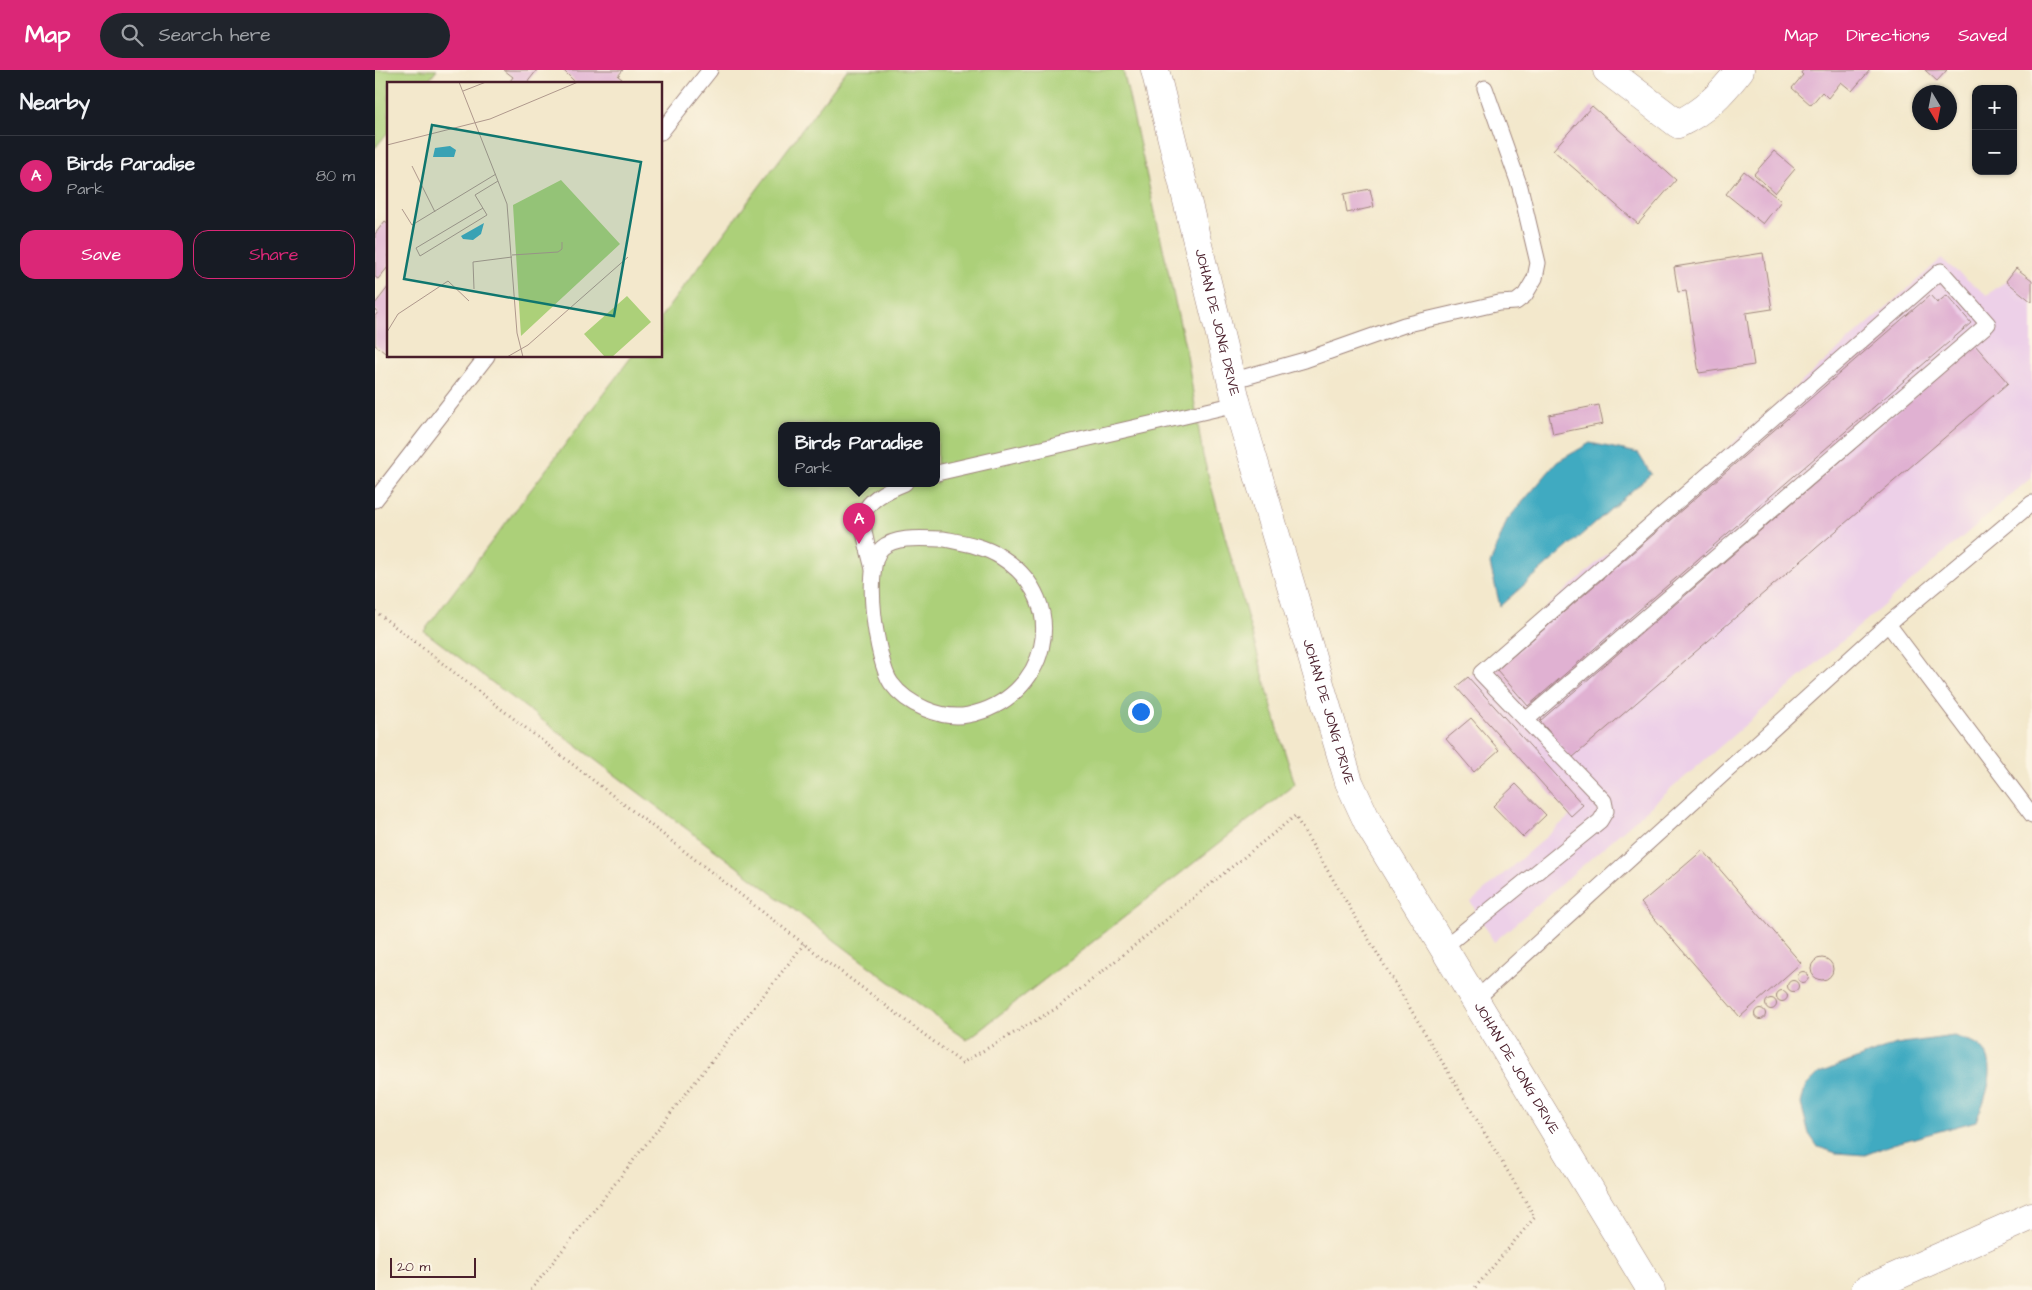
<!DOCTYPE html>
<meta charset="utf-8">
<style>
:root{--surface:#171b24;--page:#20242c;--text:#f1f3f6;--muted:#9ea1a6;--line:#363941;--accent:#db2777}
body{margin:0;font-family:"Architects Daughter",sans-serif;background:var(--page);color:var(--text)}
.controls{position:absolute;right:15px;top:15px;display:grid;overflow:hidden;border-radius:10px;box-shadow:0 1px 4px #0004}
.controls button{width:45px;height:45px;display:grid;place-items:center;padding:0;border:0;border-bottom:1px solid var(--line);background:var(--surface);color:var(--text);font:25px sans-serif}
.compass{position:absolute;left:1537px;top:15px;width:45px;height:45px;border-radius:50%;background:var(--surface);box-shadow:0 1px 4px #0004;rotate:170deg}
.scale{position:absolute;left:15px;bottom:12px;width:86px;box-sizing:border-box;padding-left:5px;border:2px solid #4a1f2b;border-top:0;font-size:14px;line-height:18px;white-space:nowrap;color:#4a1f2b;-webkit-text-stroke:4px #fcf5e5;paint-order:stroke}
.you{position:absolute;left:765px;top:641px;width:18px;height:18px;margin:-12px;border:4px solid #fff;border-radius:50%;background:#1a73e8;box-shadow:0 0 0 8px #1a73e833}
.badge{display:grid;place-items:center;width:32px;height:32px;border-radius:50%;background:var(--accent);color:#fff;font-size:16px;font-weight:700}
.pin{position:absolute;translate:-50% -41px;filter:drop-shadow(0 1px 2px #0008)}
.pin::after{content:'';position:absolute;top:26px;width:18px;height:15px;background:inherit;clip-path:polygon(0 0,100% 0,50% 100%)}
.popup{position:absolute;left:403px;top:352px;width:162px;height:65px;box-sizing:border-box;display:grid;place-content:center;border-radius:10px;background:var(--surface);filter:drop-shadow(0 1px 4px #0005);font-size:16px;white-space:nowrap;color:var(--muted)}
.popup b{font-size:19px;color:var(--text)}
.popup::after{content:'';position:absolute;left:50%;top:100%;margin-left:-10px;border:10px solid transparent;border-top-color:var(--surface)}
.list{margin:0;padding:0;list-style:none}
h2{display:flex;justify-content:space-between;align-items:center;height:65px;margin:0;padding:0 20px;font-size:21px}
h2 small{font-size:16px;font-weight:400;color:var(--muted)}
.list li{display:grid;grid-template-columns:32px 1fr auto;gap:15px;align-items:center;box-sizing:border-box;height:80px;padding:0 20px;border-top:1px solid var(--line)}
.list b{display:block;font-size:19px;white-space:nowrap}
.list p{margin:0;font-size:16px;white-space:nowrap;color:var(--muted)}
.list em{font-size:16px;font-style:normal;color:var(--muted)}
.actions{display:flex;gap:10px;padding:15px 20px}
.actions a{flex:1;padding:11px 0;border:1px solid var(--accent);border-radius:15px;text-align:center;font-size:18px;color:var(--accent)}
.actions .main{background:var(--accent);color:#fff}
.icon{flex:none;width:28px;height:28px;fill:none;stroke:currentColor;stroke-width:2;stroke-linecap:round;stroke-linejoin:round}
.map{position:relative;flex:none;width:1657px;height:1220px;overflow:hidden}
header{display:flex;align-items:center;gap:30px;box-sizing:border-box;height:70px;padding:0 25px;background:var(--accent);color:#fff}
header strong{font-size:24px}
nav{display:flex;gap:28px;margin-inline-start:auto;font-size:18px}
.search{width:350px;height:45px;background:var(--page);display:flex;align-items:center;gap:12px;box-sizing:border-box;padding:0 18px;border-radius:28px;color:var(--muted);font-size:19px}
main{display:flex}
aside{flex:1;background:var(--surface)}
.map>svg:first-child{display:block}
.built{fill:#edd0e8}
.green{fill:#acd079;stroke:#7b7852;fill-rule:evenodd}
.water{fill:#41aac1;stroke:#466476}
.building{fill:#e0b1d2}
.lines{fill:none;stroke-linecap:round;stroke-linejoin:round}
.service-casing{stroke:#9e847c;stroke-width:17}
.minor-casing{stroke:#9e847c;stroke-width:29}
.tertiary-casing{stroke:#9e847c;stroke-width:29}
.path{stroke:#9e847c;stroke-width:3;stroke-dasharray:1 4;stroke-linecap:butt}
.service{stroke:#fff;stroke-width:15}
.minor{stroke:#fff;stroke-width:28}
.tertiary{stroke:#fff;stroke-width:28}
.labels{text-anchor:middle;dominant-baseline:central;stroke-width:4;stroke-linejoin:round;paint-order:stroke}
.street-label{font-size:14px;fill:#4a1f2b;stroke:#fcf5e5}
.inset-road{fill:none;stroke:#af988c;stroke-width:1}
.view{fill:#0f766e;fill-opacity:0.15;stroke:#0f766e;stroke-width:2.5}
.inset-edge{fill:none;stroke:#4a1f2b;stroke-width:2.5}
</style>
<header>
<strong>Map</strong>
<div class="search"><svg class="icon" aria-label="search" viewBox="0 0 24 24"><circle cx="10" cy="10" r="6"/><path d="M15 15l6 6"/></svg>Search here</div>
<nav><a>Map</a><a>Directions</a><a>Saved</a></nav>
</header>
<main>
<aside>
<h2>Nearby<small></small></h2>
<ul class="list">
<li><span class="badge">A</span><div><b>Birds Paradise</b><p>Park</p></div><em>80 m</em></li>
</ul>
<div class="actions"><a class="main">Save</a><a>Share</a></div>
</aside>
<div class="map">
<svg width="1657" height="1220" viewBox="0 0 1657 1220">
<rect width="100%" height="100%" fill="#fcf5e5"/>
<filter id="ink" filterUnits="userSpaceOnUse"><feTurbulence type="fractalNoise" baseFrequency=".02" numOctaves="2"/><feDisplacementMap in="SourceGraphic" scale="10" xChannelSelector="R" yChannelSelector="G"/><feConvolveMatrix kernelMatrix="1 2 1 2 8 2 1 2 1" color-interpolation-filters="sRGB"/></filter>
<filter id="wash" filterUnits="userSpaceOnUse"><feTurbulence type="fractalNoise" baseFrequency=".0096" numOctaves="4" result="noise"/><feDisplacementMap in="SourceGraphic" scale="20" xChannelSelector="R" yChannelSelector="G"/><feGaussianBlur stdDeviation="1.12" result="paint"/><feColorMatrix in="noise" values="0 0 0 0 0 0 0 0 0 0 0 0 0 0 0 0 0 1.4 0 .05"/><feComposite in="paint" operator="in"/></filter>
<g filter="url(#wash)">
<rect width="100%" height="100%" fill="#f3e8cc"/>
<polygon class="built" points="1566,189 1612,225 1631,211 1641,198 1657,210 1657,407 1119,872 1096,832 1195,746 1081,617"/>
<g class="green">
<polygon points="0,0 62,0 51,14 14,14 14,61 0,78"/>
<path d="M472,0H748L812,285L828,386L906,670L920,714L592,970L49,561L257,286H286V247ZM406,355H562V413H406Z"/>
</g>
<g class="water">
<polygon points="1215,373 1263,383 1276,404 1125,536 1115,494 1132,450 1182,392"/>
<path d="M1579,966C1586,969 1596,970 1602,974C1627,990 1610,1030 1601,1051L1518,1074L1490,1085L1461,1083L1443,1077L1434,1064L1426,1034L1430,1017L1444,1003L1521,974Z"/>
</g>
<g id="blocks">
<g class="building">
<polygon points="129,0 162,0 151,14 133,14 138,7"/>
<polygon points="188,0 248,0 243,6 247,9 243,14 202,14"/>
<polygon points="1428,0 1495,0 1477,21 1466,12 1453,28 1447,22 1436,35 1417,18 1428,5 1426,3"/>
<polygon points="1550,0 1572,0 1562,11"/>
<polygon points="1217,36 1301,110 1263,154 1178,80"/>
<polygon points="1399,81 1420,99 1400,123 1379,104"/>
<polygon points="1369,101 1406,131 1388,154 1351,124"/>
<polygon points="995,119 999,137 972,143 969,124"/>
<polygon points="10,151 14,154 14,196 3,209 0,207 0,164"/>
<polygon points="1388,183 1397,239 1371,243 1379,295 1324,303 1311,221 1303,222 1299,197"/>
<polygon points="1641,198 1657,210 1657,232 1631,211"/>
<polygon points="14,216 14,286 0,275 0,246 3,242 0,240 0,234"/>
<polygon points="1555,225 1562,233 1572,225 1596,253 1153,636 1122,600"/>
<polygon points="1600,275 1633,313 1197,688 1165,651"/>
<polygon points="1224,335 1228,354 1178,364 1174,345"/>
<polygon points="1093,607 1208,735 1196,746 1081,617"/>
<polygon points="1096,648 1124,680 1099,702 1071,669"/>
<polygon points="1141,714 1171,745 1148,767 1118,736"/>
<polygon points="1328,780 1426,893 1365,947 1266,833"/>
<circle cx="1447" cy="899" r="11"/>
<circle cx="1428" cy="907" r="5.5"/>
<circle cx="1418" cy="916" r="5.5"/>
<circle cx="1407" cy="926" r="5.5"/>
<circle cx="1396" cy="934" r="5.5"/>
<circle cx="1385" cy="944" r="5.5"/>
</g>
</g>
</g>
<g filter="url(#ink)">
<use href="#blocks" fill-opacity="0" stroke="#9e847c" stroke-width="1"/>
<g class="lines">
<g class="service-casing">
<g id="service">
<polyline points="286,62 335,0"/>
<polyline points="856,311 930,290 1029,255 1124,233 1141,232 1150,225 1160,208 1163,193 1145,117 1110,18"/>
<polyline points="562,403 862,334"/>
<polyline points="0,430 112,286"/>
<path d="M569,469C589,473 609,476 626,487C698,532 673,629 593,645C567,650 532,635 516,613C502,593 487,496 507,478C522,465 551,469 569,469Z"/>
<path d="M498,499C486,449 475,435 530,413"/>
<polyline points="1513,554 1657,745"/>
<polyline points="1068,878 1225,751 1231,741 1229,731 1106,603 1566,201 1613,254 1151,650"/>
<polyline points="1099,931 1513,554 1657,433"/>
</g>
</g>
<g class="minor-casing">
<path id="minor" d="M1232,0L1303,54C1330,41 1346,24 1365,0"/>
</g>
<g class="tertiary-casing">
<g id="tertiary">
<path id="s1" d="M780,0L862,334L974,712L994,755L1276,1220"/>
<polyline points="1490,1220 1657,1146"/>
</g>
</g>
<g class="path">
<polyline points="0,541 429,874 587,993 682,938 920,746 1160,1147 1098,1220"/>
<polyline points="156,1220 429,874"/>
</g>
<use href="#service" class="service"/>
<use href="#minor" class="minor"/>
<use href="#tertiary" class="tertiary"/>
</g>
</g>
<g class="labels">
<g class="street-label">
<text stroke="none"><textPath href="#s1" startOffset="260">JOHAN DE JONG DRIVE</textPath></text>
<text stroke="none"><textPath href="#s1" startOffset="665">JOHAN DE JONG DRIVE</textPath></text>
<text stroke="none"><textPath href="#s1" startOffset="1070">JOHAN DE JONG DRIVE</textPath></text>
</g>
</g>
<g transform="translate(12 12)">
<rect width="275" height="275" fill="#f3e8cc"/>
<path d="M174,98L233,162L134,254L126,123ZM240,214L264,240L225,275H218L197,252Z" fill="#acd079"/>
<path d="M63,64L69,68L67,75H46L48,66ZM97,141L94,152L86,158L76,157L74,154Z" fill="#41aac1"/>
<path class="inset-road" d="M72,0L120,122L130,251L136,275M76,9L99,0M0,63L103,37L191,0M25,84L48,130M96,126L29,166L33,174L100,133L88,113L111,99M15,127L25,143L109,92M125,173L171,170L175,167V160M87,207L86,180L125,175M0,250L11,232L61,199L82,219M120,275L141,263L241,175"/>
<path class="view" d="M45,43L254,80L227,234L17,197Z"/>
<rect width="275" height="275" class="inset-edge"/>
</g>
</svg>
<div class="controls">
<button>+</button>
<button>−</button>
</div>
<svg class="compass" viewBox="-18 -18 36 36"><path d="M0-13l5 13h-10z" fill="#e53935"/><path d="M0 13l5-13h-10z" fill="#9ea1a6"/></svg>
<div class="scale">20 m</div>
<div class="you"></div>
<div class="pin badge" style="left:484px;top:474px">A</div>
<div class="popup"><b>Birds Paradise</b>Park</div>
</div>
</main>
